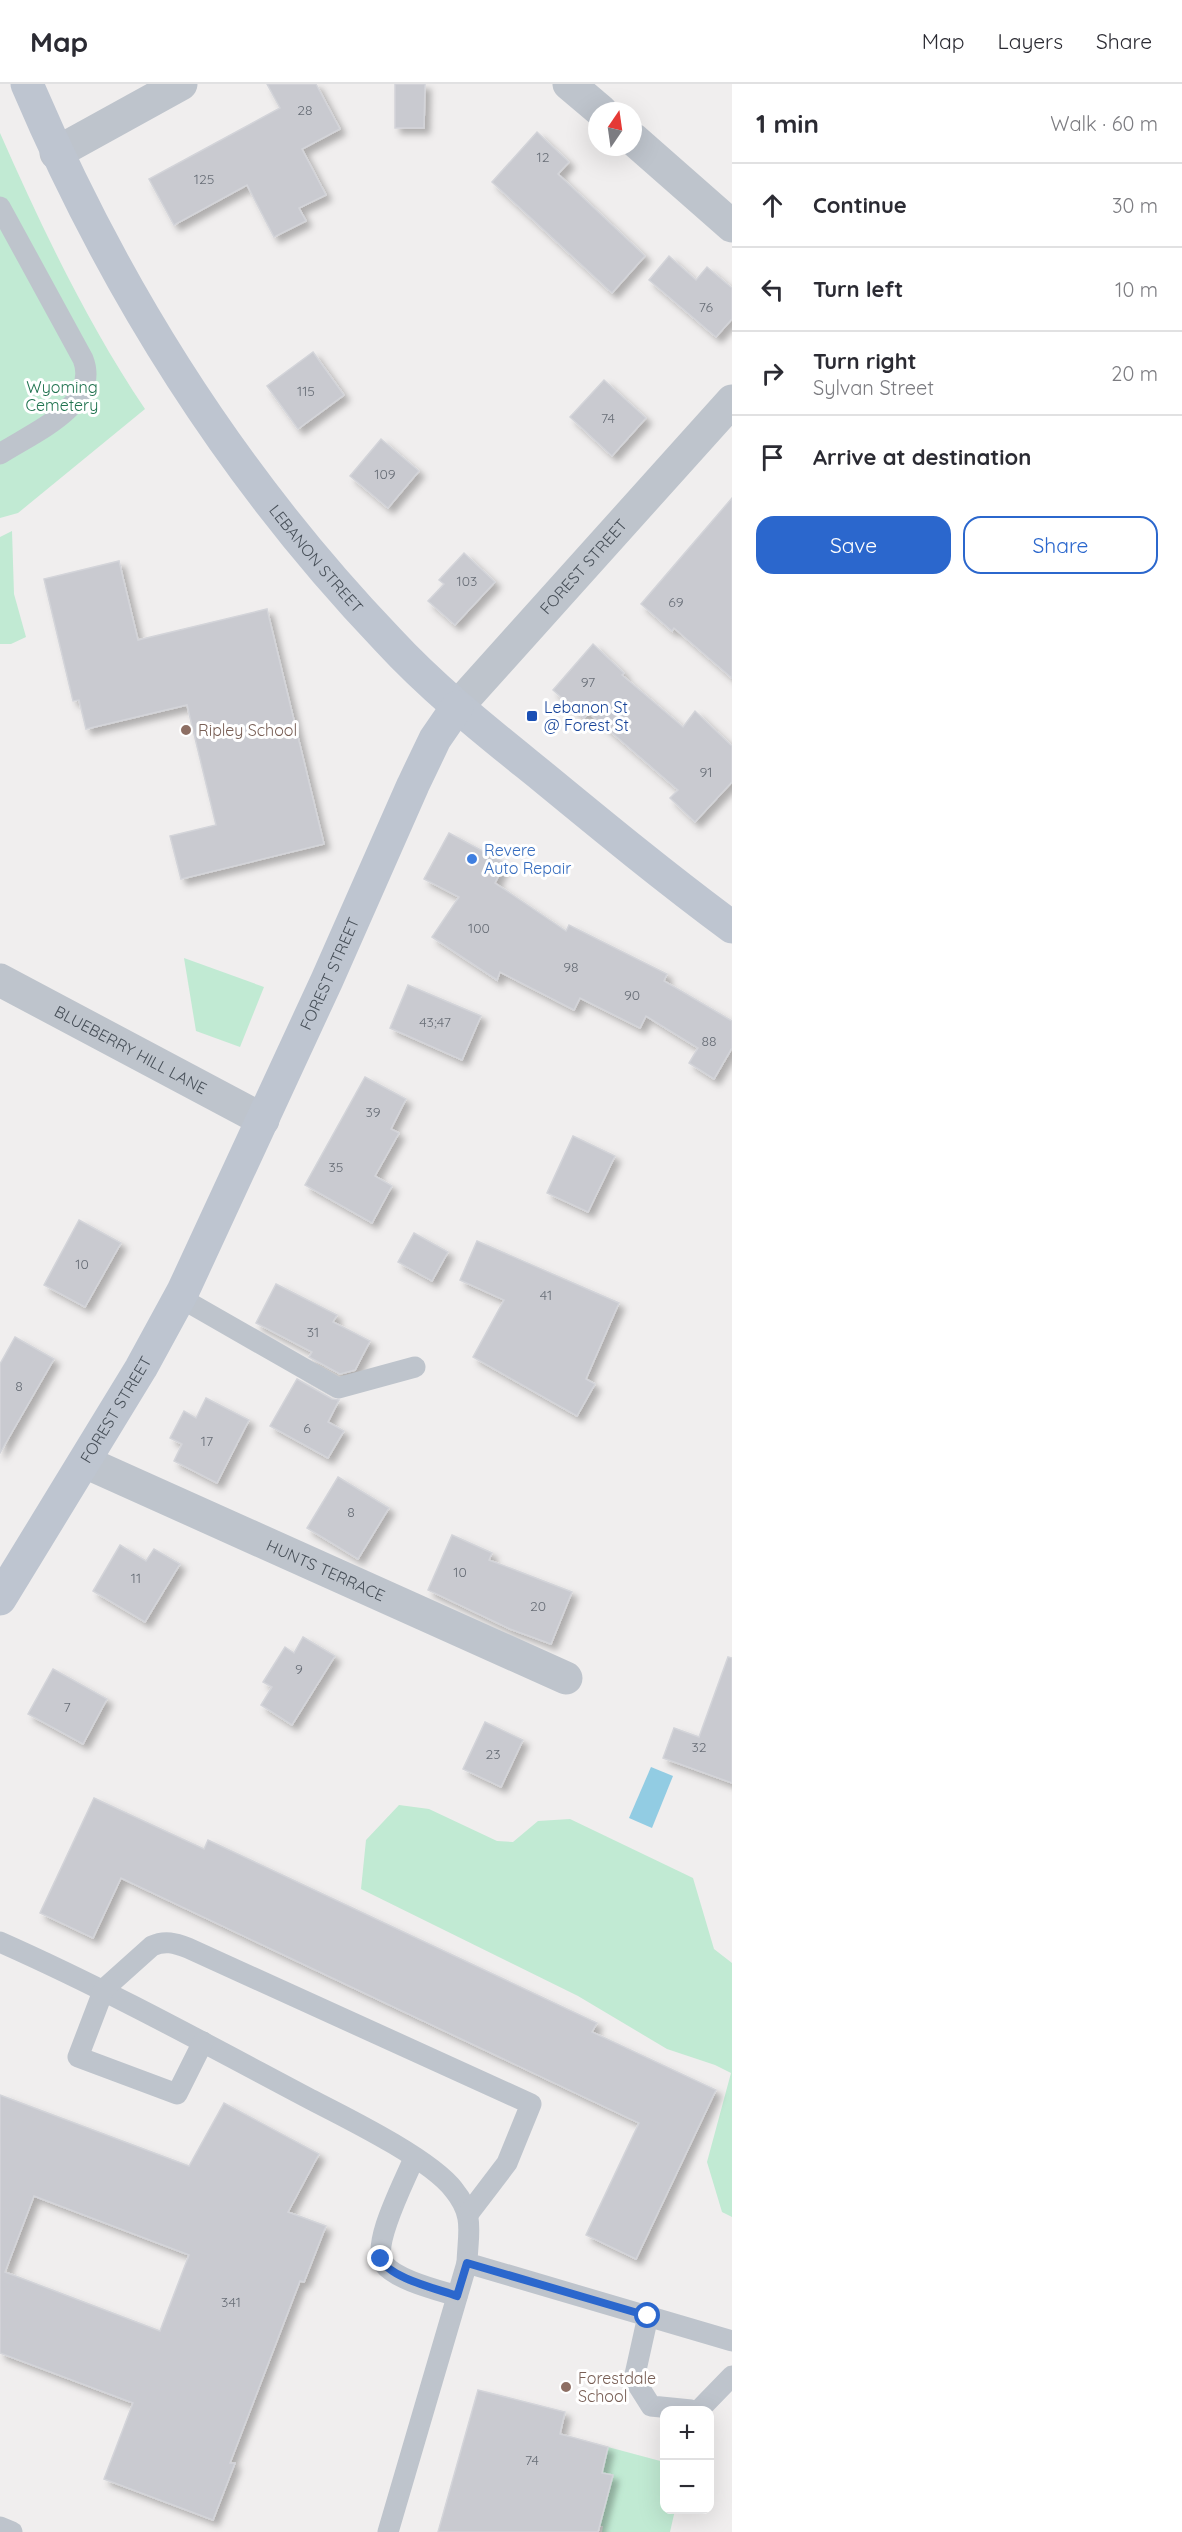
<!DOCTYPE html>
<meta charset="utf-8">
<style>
:root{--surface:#fff;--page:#f2f2f3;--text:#2b2b33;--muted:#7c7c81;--line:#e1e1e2;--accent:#2b67cd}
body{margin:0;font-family:Quicksand,sans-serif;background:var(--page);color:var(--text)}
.controls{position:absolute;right:18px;bottom:18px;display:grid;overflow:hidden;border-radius:12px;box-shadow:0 6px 24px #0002}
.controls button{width:54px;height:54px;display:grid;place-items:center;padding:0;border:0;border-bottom:2px solid var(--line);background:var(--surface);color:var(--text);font:30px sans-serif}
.compass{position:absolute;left:588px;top:18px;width:54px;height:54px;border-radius:50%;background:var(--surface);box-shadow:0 6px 24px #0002;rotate:13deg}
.stop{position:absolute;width:18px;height:18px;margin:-14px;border:4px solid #2b67cd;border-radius:50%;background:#fff}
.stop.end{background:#2b67cd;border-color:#fff;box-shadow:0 2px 6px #0008}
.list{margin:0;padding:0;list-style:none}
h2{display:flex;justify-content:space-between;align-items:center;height:78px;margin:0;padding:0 24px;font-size:26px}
h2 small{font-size:20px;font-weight:400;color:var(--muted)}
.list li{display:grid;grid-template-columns:39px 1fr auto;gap:18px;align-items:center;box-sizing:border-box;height:84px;padding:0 24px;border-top:2px solid var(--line)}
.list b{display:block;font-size:22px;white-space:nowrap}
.list p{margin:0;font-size:20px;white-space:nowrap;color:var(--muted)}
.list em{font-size:20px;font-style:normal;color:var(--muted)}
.actions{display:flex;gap:12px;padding:18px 24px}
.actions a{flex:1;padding:14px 0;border:2px solid var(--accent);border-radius:18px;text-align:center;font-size:21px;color:var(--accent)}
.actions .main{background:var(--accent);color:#fff}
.icon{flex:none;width:33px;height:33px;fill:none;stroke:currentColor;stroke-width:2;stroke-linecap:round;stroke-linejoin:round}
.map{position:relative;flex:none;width:732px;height:2448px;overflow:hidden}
header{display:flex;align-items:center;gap:36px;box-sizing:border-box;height:84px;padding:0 30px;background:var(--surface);border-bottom:2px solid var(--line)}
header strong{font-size:28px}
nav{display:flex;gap:33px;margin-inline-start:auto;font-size:21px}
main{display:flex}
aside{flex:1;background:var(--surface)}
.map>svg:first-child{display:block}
.green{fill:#c1ead3}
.water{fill:#92cce3}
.building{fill:#c9cad0;stroke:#d3d4d9;stroke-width:1.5;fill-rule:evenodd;filter:url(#shadow)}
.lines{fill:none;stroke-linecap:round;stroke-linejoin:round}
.lane{stroke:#bec4cc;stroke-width:21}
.street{stroke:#bec4cc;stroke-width:33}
.secondary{stroke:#bec5d0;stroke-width:33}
.route{stroke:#2b67cd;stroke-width:8}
.transit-dot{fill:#1a4fb4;stroke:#fff;stroke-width:2}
.education-dot{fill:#8d6e63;stroke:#fff;stroke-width:2}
.shop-dot{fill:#3f7fe0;stroke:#fff;stroke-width:2}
.labels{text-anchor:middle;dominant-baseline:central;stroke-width:6;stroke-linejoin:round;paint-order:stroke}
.number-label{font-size:14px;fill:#686e77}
.park-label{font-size:16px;fill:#20734f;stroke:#fff}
.street-label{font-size:16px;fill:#485059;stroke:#fff}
.transit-label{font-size:16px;fill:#164399;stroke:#fff;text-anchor:start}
.education-label{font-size:16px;fill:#785e54;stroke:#fff;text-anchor:start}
.shop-label{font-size:16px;fill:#366cbe;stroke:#fff;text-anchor:start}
</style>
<header>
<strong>Map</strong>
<nav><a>Map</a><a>Layers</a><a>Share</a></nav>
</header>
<main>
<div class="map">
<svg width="732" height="2448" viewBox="0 0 732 2448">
<defs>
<filter id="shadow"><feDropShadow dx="5.5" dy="5.5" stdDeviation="3" flood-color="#0004"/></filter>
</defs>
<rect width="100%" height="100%" fill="#f0eeee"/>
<g class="green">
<path d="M0,49C42,144 87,239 145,325L18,429L0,434Z"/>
<polygon points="12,447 14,510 26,553 11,560 0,560 0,453"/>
<polygon points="184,874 264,903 240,963 196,947"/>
<polygon points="399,1721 429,1725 497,1757 513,1758 538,1737 570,1735 693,1794 714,1865 732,1879 732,2133 722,2128 707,2078 731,1989 715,1981 667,1965 578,1912 361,1805 366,1756"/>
<polygon points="608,2363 664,2378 664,2426 675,2426 670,2448 602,2448 603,2442 600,2442 613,2391 602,2389"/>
</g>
<polygon class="water" points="651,1683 673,1692 652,1744 629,1734"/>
<g class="building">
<polygon points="267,0 316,0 340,45 302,65 326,111 299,124 306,137 274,153 247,101 174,141 149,95 280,24"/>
<polygon points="395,0 425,0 424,44 395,44"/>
<polygon points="537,48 569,78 558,90 645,172 612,209 492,98"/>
<polygon points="669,172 696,196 707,183 732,204 732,235 716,253 649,196"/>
<polygon points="313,268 344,311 298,345 267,302"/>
<polygon points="604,296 646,334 612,372 570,333"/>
<polygon points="381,355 419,387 388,424 350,392"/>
<polygon points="732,414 732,594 674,544 672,547 641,520"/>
<polygon points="464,469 495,498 455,541 428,517 444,500 439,496"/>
<polygon points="119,477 138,556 267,525 324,760 181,795 170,752 216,741 187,621 86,645 79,616 73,617 44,495"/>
<polygon points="593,560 624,589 622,591 683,643 695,627 732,662 732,698 695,738 670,714 678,706 589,629 584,634 553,606"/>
<polygon points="449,749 505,779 495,799 566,847 569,841 667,890 664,897 732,937 732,964 714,995 689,979 698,964 646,932 640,944 580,914 574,926 500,888 497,896 432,853 459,813 424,795"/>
<polygon points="408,901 481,932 462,976 390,944"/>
<polygon points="365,993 406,1015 391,1045 399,1049 375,1092 392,1102 372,1139 305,1101"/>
<polygon points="573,1052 615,1072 588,1128 547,1109"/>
<polygon points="79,1136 121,1159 85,1223 44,1201"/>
<polygon points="414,1149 448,1168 432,1197 398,1178"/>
<polygon points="477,1157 619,1219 586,1295 595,1300 577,1332 473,1273 504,1216 460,1196"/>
<polygon points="276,1200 337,1231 333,1238 370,1257 355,1286 340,1290 309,1273 312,1268 256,1239"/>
<polygon points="15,1253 54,1275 0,1369 0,1280"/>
<polygon points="297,1295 332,1315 339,1316 328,1338 344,1347 328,1374 270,1342"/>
<polygon points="206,1314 249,1336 217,1399 174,1377 182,1360 170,1354 184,1327 196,1334"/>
<polygon points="338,1393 389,1424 358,1475 307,1444"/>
<polygon points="452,1451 492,1469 489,1476 572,1508 551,1560 510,1545 428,1506"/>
<polygon points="120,1461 146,1477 154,1465 180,1480 145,1538 93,1507"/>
<polygon points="303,1553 335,1572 292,1641 261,1621 272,1603 263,1598 285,1563 294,1569"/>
<polygon points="728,1573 732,1574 732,1699 663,1674 674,1644 699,1653"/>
<polygon points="53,1585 107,1615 83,1660 28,1630"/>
<polygon points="485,1638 523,1656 501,1703 463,1685"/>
<polygon points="94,1714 204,1765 208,1756 597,1939 592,1948 716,2006 636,2175 586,2151 639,2039 121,1794 93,1854 40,1829"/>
<path d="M0,2011L189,2082L224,2019L319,2070L288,2128L326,2142L304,2198L300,2197L230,2379H235L213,2436L104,2395L133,2319L0,2269ZM34,2112L189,2171L160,2247L5,2188Z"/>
<polygon points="478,2306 565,2328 560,2350 608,2363 602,2389 613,2391 598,2448 438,2448"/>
</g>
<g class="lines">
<g class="lane">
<path d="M0,123L83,275C101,321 32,349 0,370"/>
<polyline points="179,1213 338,1304 415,1283"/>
<path d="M0,1858C106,1905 206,1960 308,2014C345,2033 431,2075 454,2106C475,2132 468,2148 467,2179L732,2257"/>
<path d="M203,1958L177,2010L78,1973L104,1905L152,1862C165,1856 175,1859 188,1864L531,2020L507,2079L469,2129"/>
<path d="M414,2074C406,2095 370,2161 384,2180C396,2196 438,2206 457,2212"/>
<polyline points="648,2232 634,2295 651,2322 691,2326"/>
<polyline points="699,2326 732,2292"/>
<polyline points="0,2443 12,2448"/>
<polyline points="388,2448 467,2179"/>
</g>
<g class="street">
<polyline points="569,0 601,27"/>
<polyline points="633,55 732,142"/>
<polyline points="56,69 181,0"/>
<path id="s1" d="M457,623L732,317"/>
<path id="s2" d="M0,896L263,1036"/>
<path id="s3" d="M85,1378L566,1594"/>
</g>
<g class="secondary">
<path id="s4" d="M27,0C114,205 234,395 388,556C435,607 490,650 543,693C605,744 667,795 732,843"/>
<path id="s5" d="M0,1515L141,1284L183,1207L327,896L413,701L435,655L457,623"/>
</g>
</g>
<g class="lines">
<path class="route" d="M381,2175C389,2194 438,2205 457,2212L467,2179L648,2232"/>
</g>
<rect class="transit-dot" x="526" y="626" width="12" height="12" rx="3"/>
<g class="education-dot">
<circle cx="186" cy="646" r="6"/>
<circle cx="566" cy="2303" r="6"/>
</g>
<circle class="shop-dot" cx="472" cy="775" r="6"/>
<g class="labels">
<g class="number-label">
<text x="305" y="26">28</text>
<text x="543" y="73">12</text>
<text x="204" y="95">125</text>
<text x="706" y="223">76</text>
<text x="306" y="307">115</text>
<text x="608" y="334">74</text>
<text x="385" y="390">109</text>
<text x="467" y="497">103</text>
<text x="676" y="518">69</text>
<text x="588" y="598">97</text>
<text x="706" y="688">91</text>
<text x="479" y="844">100</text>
<text x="571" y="883">98</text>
<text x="632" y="911">90</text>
<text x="435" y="938">43;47</text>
<text x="709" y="957">88</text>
<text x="373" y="1028">39</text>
<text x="336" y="1083">35</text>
<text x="82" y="1180">10</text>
<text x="546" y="1211">41</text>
<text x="313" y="1248">31</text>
<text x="19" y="1302">8</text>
<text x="307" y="1344">6</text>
<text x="207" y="1357">17</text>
<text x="351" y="1428">8</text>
<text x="460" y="1488">10</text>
<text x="136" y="1494">11</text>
<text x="538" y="1522">20</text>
<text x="299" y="1585">9</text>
<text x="67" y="1623">7</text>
<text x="699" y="1663">32</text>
<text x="493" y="1670">23</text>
<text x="231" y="2218">341</text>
<text x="532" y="2376">74</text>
</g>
<g class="park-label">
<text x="62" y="303">Wyoming<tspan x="62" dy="18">Cemetery</tspan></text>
</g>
<g class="street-label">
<text stroke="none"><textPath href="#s4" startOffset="558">LEBANON STREET</textPath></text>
<text stroke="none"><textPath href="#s1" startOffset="189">FOREST STREET</textPath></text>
<text stroke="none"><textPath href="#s5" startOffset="708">FOREST STREET</textPath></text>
<text stroke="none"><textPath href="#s2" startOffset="148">BLUEBERRY HILL LANE</textPath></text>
<text stroke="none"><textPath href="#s5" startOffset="222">FOREST STREET</textPath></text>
<text stroke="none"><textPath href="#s3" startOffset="264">HUNTS TERRACE</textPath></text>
</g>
<g class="transit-label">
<text x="544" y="623">Lebanon St<tspan x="544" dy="18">@ Forest St</tspan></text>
</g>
<g class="education-label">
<text x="198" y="646">Ripley School</text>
<text x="578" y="2294">Forestdale<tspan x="578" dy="18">School</tspan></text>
</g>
<g class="shop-label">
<text x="484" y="766">Revere<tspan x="484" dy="18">Auto Repair</tspan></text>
</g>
</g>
</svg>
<div class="controls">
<button>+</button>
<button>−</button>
</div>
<svg class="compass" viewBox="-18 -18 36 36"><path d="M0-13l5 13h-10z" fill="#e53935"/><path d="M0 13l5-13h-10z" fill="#7c7c81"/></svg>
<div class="stop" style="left:648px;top:2232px"></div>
<div class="stop end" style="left:381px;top:2175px"></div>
</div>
<aside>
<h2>1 min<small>Walk · 60 m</small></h2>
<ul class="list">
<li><svg class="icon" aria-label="ahead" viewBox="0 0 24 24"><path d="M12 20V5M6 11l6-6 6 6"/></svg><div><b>Continue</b></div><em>30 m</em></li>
<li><svg class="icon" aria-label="left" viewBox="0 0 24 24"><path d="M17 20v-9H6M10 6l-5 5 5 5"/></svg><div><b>Turn left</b></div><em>10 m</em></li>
<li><svg class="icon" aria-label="right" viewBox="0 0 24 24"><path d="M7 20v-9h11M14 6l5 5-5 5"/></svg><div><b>Turn right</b><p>Sylvan Street</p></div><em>20 m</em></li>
<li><svg class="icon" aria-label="arrive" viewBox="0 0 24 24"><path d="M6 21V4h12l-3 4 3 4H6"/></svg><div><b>Arrive at destination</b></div></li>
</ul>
<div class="actions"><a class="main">Save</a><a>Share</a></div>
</aside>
</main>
